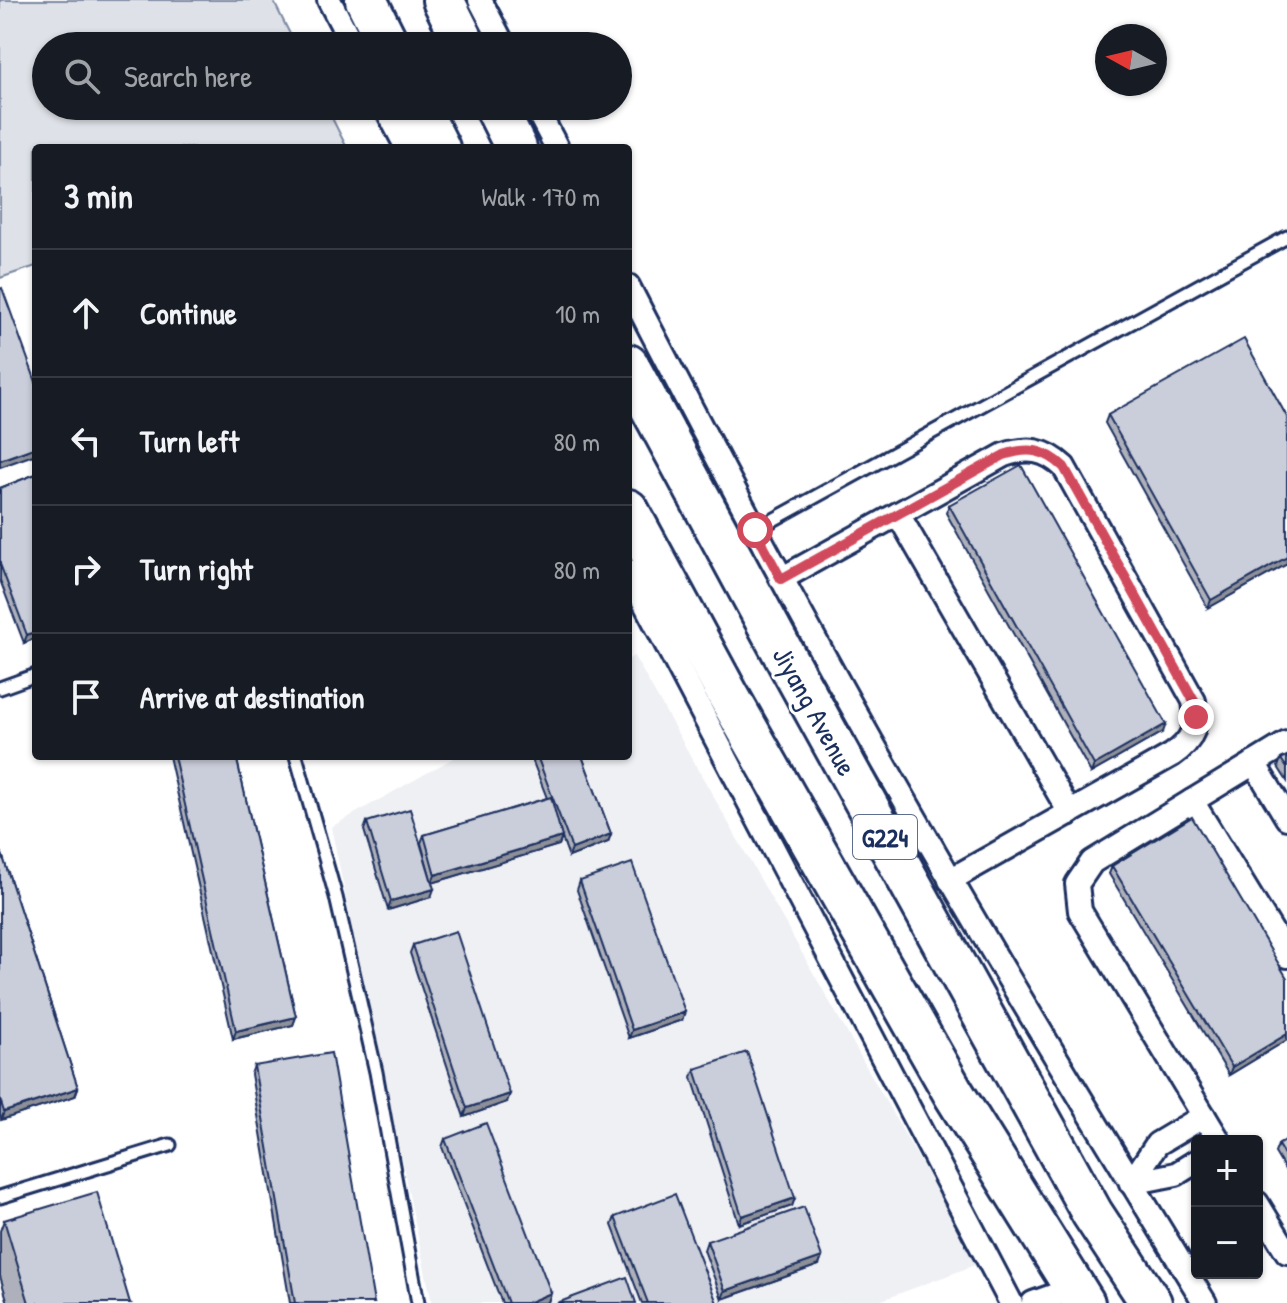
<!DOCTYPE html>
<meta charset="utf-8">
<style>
:root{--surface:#171b24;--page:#20242c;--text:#f1f3f6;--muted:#9ea1a6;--line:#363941}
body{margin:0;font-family:"Patrick Hand",sans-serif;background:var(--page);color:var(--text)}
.controls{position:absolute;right:24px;bottom:24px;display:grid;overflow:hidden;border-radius:8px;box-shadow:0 2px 6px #0004}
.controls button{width:72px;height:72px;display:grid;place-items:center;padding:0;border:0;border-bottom:2px solid var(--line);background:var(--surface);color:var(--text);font:40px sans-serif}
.compass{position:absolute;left:1095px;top:24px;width:72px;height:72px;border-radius:50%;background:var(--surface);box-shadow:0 2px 6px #0004;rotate:278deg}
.stop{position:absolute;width:24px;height:24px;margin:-18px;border:6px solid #d1495b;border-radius:50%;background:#fff}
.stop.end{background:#d1495b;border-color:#fff;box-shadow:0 2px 8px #0008}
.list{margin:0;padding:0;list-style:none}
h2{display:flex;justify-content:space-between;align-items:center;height:104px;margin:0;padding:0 32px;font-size:34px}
h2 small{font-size:26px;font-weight:400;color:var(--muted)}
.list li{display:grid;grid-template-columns:52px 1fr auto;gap:24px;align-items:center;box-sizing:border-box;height:128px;padding:0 32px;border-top:2px solid var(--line)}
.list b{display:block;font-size:30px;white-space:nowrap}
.list em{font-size:26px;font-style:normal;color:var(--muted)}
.icon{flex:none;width:44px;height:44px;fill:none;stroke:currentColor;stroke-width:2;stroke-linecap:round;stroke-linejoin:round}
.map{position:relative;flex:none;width:1287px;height:1303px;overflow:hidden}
.search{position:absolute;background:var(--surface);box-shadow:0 2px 6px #0004;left:32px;top:32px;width:600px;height:88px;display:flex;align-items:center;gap:20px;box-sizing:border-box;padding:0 28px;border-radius:44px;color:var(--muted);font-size:30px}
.panel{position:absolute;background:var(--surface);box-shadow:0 2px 6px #0004;left:32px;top:144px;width:600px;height:616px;border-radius:8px}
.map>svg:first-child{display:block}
.built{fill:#eff0f4}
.green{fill:#dee1e7;stroke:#7c88a2;stroke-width:2}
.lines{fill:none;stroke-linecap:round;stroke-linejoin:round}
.lane-casing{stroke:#1b2f5e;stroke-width:17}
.street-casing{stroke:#1b2f5e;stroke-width:28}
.highway-casing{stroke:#1b2f5e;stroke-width:46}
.lane{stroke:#fff;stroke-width:11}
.street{stroke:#fff;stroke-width:22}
.highway{stroke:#fff;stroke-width:40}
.wall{fill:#aeb1bb;stroke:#1b2f5e;stroke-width:2}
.shaded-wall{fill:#8d9099;stroke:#1b2f5e;stroke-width:2}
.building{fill:#caceda;stroke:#1b2f5e;stroke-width:2}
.route{stroke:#d1495b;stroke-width:10}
.labels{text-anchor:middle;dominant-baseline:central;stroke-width:6;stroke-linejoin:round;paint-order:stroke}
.shield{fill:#fff;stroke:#5f6d8e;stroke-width:2}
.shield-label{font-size:26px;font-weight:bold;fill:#1b2f5e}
.street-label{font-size:28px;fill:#1b2f5e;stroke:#fff}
</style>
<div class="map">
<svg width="1287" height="1303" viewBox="0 0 1287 1303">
<rect width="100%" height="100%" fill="#fff"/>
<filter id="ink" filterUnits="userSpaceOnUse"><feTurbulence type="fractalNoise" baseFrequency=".0125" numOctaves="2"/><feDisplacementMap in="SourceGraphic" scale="16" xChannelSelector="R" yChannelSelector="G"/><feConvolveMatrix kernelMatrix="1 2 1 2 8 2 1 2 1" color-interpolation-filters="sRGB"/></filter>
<g filter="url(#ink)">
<polygon class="built" points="634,656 978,1264 874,1303 432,1303 331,827 457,756 628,756 628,659"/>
<polygon class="green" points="0,0 273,0 296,46 46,46 46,106 326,106 347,148 36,148 36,266 0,278"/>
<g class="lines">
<g class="lane-casing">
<g id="lane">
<polyline points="755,530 1287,237"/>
<polyline points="0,688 36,675"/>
<polyline points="296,756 336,897 376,1072 418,1303"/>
<polyline points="0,1197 170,1145"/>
</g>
</g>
<g class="street-casing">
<g id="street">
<polyline points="329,0 353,46"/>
<polyline points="480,0 504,46"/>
<polyline points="385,106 407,148"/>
<polyline points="535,106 557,148"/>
<path d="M628,286C700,426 773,565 850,703C963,906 1084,1105 1205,1303"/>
<polyline points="898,514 1070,813"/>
<polyline points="628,571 1011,1303"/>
<path d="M781,579L1004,455C1028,447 1045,449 1064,467L1194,701C1198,726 1193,741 1172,755L950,880"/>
<polyline points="1254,763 1287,818"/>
<polyline points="1192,801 1287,956"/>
<polyline points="1219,1141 1080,911 1077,884 1092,862 1287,743"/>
<polyline points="1197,1161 1176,1174 1131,1183 1157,1144 1204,1116"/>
<polyline points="1257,1203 1287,1252"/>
<polyline points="1033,1303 1075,1288"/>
</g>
</g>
<g class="highway-casing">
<g id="highway">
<polyline points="366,0 389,46"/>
<polyline points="443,0 466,46"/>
<polyline points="418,106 439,148"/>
<polyline points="495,106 516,148"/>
<polyline points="628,365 788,662 1092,1213 1151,1303"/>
<polyline points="628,510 728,695 954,1094 1084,1303"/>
</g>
</g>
<use href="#lane" class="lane"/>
<use href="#street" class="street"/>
<use href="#highway" class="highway"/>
</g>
<g class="wall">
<polygon points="1108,415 1287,417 1287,564 1208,608 1105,423"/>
<polygon points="36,474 36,638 24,643 0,580 0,488"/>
<polygon points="949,505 1163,732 1091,773 946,513"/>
<polygon points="169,756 236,756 296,1017 293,1025 233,1039"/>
<polygon points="535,756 582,756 611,834 608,842 569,857 562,838 559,845 432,883 421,843 424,835 547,798 533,762"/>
<polygon points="1287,756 1287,781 1278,767 1281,759"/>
<polygon points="367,822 431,897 388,910 364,830"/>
<polygon points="0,848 78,1088 75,1096 1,1120 0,1116"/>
<polygon points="1112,866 1287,978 1287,1040 1229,1075 1109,874"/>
<polygon points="580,881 682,1020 629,1038 577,890"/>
<polygon points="413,945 507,1102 464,1117 410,953"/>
<polygon points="254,1066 374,1303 290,1303 251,1074"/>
<polygon points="695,1069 795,1198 792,1206 739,1224 692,1077"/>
<polygon points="445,1139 551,1293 548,1302 545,1303 502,1303 442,1147"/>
<polygon points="1287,1139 1287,1173 1275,1153 1278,1145"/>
<polygon points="615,1217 717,1303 642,1303 612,1225"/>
<polygon points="4,1220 130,1303 8,1303 0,1276 0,1231"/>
<polygon points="707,1241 822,1257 819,1265 722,1299 704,1250"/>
</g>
<g class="shaded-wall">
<polygon points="36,447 36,454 0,467 0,460"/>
<polygon points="1287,557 1287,564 1208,608 1211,600"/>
<polygon points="36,631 36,638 24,643 27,635"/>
<polygon points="1166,724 1163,732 1091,773 1094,765"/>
<polygon points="611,834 608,842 569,857 572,849"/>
<polygon points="562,837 559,845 432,883 435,875"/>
<polygon points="434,889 431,897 388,910 391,901"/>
<polygon points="685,1012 682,1020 629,1038 632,1030"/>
<polygon points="296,1017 293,1025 233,1039 236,1031"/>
<polygon points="1287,1034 1287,1040 1229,1075 1232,1067"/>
<polygon points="78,1088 75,1096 1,1120 4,1112"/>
<polygon points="510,1094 507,1102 464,1117 467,1108"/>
<polygon points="795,1198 792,1206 739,1224 742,1216"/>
<polygon points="822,1257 819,1265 722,1299 725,1291"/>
<polygon points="551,1293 548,1302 545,1303 527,1303"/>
</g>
<g class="building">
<polygon points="2,288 36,382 36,447 0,460 0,289"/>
<polygon points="1244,339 1287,417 1287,557 1211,600 1108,415"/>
<polygon points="1021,465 1166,724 1094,765 949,505"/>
<polygon points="36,474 36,631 27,635 0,564 0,488"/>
<polygon points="174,756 236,756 296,1017 236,1031"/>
<polygon points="537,756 582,756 611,834 572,849"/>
<polygon points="1287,756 1287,768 1281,759"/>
<polygon points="551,797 562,837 435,875 424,835"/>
<polygon points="410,809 434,889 391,901 367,822"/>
<polygon points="1192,817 1287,978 1287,1034 1232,1067 1112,866"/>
<polygon points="0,848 78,1088 4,1112 0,1099"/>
<polygon points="632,863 685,1012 632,1030 580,881"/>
<polygon points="456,931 510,1094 467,1108 413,945"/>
<polygon points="747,1052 795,1198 742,1216 695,1069"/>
<polygon points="331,1053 374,1303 295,1303 254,1066"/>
<polygon points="486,1123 551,1293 527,1303 508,1303 445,1139"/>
<polygon points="1287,1139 1287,1160 1278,1145"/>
<polygon points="97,1192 130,1303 29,1303 4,1220"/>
<polygon points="675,1194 717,1303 648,1303 615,1217"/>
<polygon points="804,1207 822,1257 725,1291 707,1241"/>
<polygon points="627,1277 636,1303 557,1303"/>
</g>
</g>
<g class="lines" filter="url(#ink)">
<path class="route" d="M755,530L781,579L1004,455C1028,447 1045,449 1064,467L1194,701L1196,717"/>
</g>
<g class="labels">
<rect class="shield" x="853" y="815" width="64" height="44" rx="6"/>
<g class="shield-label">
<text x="885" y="837">G224</text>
</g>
<g class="street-label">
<text transform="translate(815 711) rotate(61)">Jiyang Avenue</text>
</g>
</g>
</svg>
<div class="controls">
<button>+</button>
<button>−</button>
</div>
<svg class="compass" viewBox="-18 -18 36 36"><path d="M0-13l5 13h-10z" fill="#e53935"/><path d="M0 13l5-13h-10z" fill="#9ea1a6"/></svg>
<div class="stop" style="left:755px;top:530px"></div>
<div class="stop end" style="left:1196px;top:717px"></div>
<div class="search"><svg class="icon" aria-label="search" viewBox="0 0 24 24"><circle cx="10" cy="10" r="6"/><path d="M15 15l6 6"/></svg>Search here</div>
<section class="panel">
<h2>3 min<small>Walk · 170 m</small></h2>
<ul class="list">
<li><svg class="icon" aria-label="ahead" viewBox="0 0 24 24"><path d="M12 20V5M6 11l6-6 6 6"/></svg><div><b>Continue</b></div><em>10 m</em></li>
<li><svg class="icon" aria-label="left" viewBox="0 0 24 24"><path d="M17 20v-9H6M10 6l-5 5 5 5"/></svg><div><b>Turn left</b></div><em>80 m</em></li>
<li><svg class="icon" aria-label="right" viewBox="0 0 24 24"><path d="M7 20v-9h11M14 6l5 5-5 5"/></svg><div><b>Turn right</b></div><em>80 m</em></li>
<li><svg class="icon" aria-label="arrive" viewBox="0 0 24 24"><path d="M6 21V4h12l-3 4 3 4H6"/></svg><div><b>Arrive at destination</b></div></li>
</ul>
</section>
</div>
